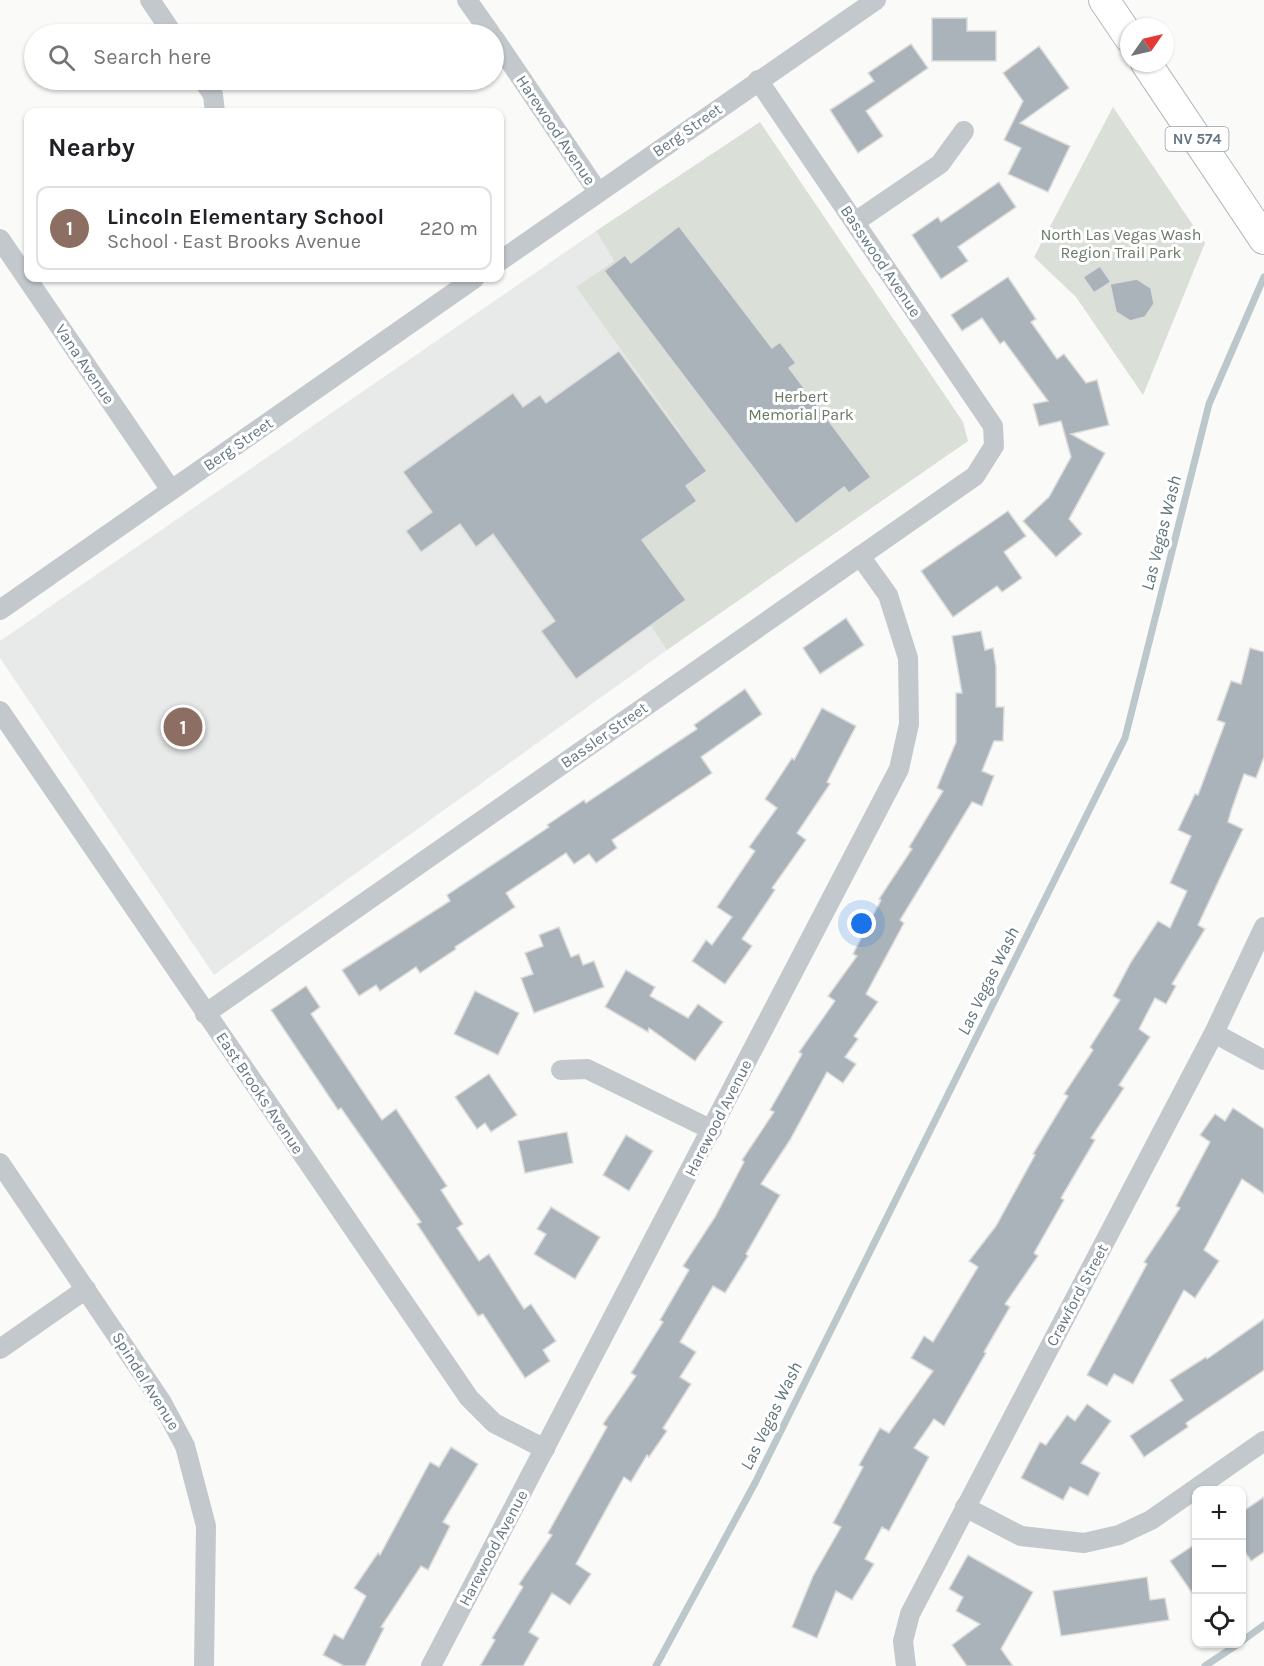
<!DOCTYPE html>
<meta charset="utf-8">
<style>
:root{--surface:#fff;--page:#f6f6f6;--text:#202124;--muted:#757577;--line:#e0e0e0;--accent:#e4572e}
body{margin:0;font-family:Karla,sans-serif;background:var(--page);color:var(--text)}
.controls{position:absolute;right:18px;bottom:18px;display:grid;overflow:hidden;border-radius:12px;box-shadow:0 2px 4px #0004}
.controls button{width:54px;height:54px;display:grid;place-items:center;padding:0;border:0;border-bottom:2px solid var(--line);background:var(--surface);color:var(--text);font:30px sans-serif}
.compass{position:absolute;left:1120px;top:18px;width:54px;height:54px;border-radius:50%;background:var(--surface);box-shadow:0 2px 4px #0004;rotate:56deg}
.you{position:absolute;left:862px;top:924px;width:21px;height:21px;margin:-15px;border:4px solid #fff;border-radius:50%;background:#1a73e8;box-shadow:0 0 0 9px #1a73e833}
.badge{display:grid;place-items:center;width:39px;height:39px;border-radius:50%;background:var(--accent);color:#fff;font-size:20px;font-weight:700}
.pin{position:absolute;translate:-50% -50%;border:3px solid #fff;box-shadow:0 2px 6px #0006}
.list{margin:0;padding:0;list-style:none}
h2{display:flex;justify-content:space-between;align-items:center;height:78px;margin:0;padding:0 24px;font-size:26px}
h2 small{font-size:20px;font-weight:400;color:var(--muted)}
.list li{display:grid;grid-template-columns:39px 1fr auto;gap:18px;align-items:center;box-sizing:border-box;height:84px;margin:0 12px 12px;padding:0 12px;border:2px solid var(--line);border-radius:12px}
.list b{display:block;font-size:22px;white-space:nowrap}
.list p{margin:0;font-size:20px;white-space:nowrap;color:var(--muted)}
.list em{font-size:20px;font-style:normal;color:var(--muted)}
.icon{flex:none;width:33px;height:33px;fill:none;stroke:currentColor;stroke-width:2;stroke-linecap:round;stroke-linejoin:round}
.map{position:relative;flex:none;width:1264px;height:1666px;overflow:hidden}
.search{position:absolute;background:var(--surface);box-shadow:0 2px 4px #0004;left:24px;top:24px;width:480px;height:66px;display:flex;align-items:center;gap:15px;box-sizing:border-box;padding:0 21px;border-radius:33px;color:var(--muted);font-size:22px}
.panel{position:absolute;background:var(--surface);box-shadow:0 2px 4px #0004;left:24px;top:108px;width:480px;height:174px;border-radius:12px}
.map>svg:first-child{display:block}
.built{fill:#e8e9e9}
.green{fill:#dadfd7}
.lines{fill:none;stroke-linecap:round;stroke-linejoin:round}
.stream{stroke:#bbc7cb;stroke-width:7}
.building{fill:#aab3b9;stroke:#dcdcda;stroke-width:1.5}
.primary-casing{stroke:#b5babe;stroke-width:32}
.minor{stroke:#c3c8cc;stroke-width:20}
.primary{stroke:#fff;stroke-width:30}
.labels{text-anchor:middle;dominant-baseline:central;stroke-width:6;stroke-linejoin:round;paint-order:stroke}
.shield{fill:#fff;stroke:#939fa8;stroke-width:1.5}
.shield-label{font-size:15px;font-weight:bold;fill:#657683}
.street-label{font-size:16px;fill:#657683;stroke:#fff}
.park-label{font-size:16px;fill:#687a64;stroke:#fff}
.water-label{font-size:18px;font-style:italic;fill:#60757c;stroke:#fff}
</style>
<div class="map">
<svg width="1264" height="1666" viewBox="0 0 1264 1666">
<rect width="100%" height="100%" fill="#fafaf8"/>
<polygon class="built" points="596,231 614,261 576,287 680,432 571,509 667,650 214,975 0,658 0,641"/>
<g class="green">
<polygon points="1113,107 1205,243 1143,395 1076,297 1034,257"/>
<polygon points="760,122 963,422 968,441 667,650 571,509 680,432 576,287 614,261 596,231"/>
</g>
<g class="lines">
<g class="stream">
<polyline points="1242,1641 1264,1625"/>
<polyline points="656,1666 755,1483 1125,738 1209,404 1264,277"/>
<polyline points="1205,1666 1238,1644"/>
</g>
</g>
<g class="building">
<polygon points="932,18 967,18 967,31 996,31 996,61 932,61"/>
<polygon points="911,44 928,68 866,111 883,136 858,153 830,110 874,81 868,73"/>
<polygon points="1039,46 1069,88 1020,123 1070,146 1048,192 1008,174 1021,148 1004,140 1023,101 1003,73"/>
<polygon points="999,182 1016,207 958,247 968,261 941,279 912,235 938,217 941,222"/>
<polygon points="679,226 772,348 780,342 796,363 789,368 871,477 849,493 844,487 796,524 604,271 625,255 631,263"/>
<polygon points="1100,266 1111,282 1094,293 1083,277"/>
<polygon points="1008,277 1036,319 1031,322 1057,359 1064,354 1086,383 1097,380 1109,425 1071,434 1105,453 1069,519 1082,534 1056,557 1023,521 1049,497 1071,457 1061,421 1039,426 1033,404 1048,401 1004,341 1000,344 982,318 962,331 951,315"/>
<polygon points="1137,279 1151,288 1154,304 1145,317 1130,321 1116,312 1110,284"/>
<polygon points="619,351 707,471 686,486 697,501 642,540 686,600 576,679 541,631 555,621 493,534 476,547 460,524 421,552 406,531 432,512 403,472 513,393 523,407 540,395 546,403"/>
<polygon points="1008,511 1026,536 1004,552 1022,578 1002,592 997,586 953,617 921,571"/>
<polygon points="846,618 864,645 820,674 803,648"/>
<polygon points="981,631 985,650 993,648 996,667 996,707 1004,707 1003,741 994,741 982,771 994,776 982,806 972,802 900,920 904,923 866,994 878,1002 854,1036 858,1039 845,1057 856,1064 843,1083 827,1072 790,1140 761,1184 780,1195 746,1254 748,1256 725,1293 713,1286 680,1342 696,1352 680,1377 691,1384 663,1428 667,1431 649,1457 647,1455 631,1482 624,1477 576,1564 591,1574 570,1605 552,1593 529,1632 539,1638 523,1666 480,1666 495,1640 492,1638 523,1587 519,1584 552,1535 548,1533 607,1427 603,1424 636,1376 631,1373 663,1322 660,1320 689,1270 683,1266 715,1217 744,1162 742,1160 774,1112 770,1110 802,1054 799,1052 835,1001 828,996 857,956 853,954 881,900 879,899 912,849 909,847 943,791 937,788 956,742 956,693 962,693 952,636"/>
<polygon points="1250,648 1264,652 1264,757 1256,778 1244,774 1231,811 1228,822 1243,829 1198,925 1205,929 1172,984 1176,986 1166,1004 1155,998 1139,1029 1150,1037 1119,1085 1124,1088 1091,1138 1095,1140 1061,1198 1064,1200 1034,1253 1038,1256 1005,1304 1010,1307 984,1352 986,1353 944,1426 934,1419 914,1448 929,1457 889,1531 882,1527 865,1559 874,1564 852,1600 836,1591 817,1638 792,1627 813,1576 841,1527 833,1523 863,1467 859,1465 880,1428 889,1433 933,1371 911,1358 924,1336 933,1342 978,1267 969,1261 996,1226 1035,1155 1033,1154 1068,1096 1064,1094 1093,1050 1090,1047 1120,1000 1113,996 1131,962 1158,921 1170,928 1187,891 1170,883 1191,836 1178,830 1195,794 1198,795 1225,723 1217,720 1231,681 1241,684"/>
<polygon points="745,689 762,714 701,757 712,773 612,840 617,848 596,863 589,854 574,864 566,853 506,893 515,907 455,947 456,949 420,973 416,967 380,991 376,985 359,996 342,970 450,901 447,895 549,827 547,825 584,800 586,803 697,729 694,725"/>
<polygon points="822,708 856,726 827,782 830,784 797,833 806,840 772,888 775,890 742,939 752,946 725,984 692,961 706,940 712,945 732,917 717,907 755,851 749,847 777,808 765,799 792,758 794,760"/>
<polygon points="559,927 571,957 579,954 583,965 594,961 604,987 534,1013 521,978 533,974 525,953 543,946 539,935"/>
<polygon points="626,970 655,987 650,996 688,1018 698,1004 723,1022 695,1061 649,1028 648,1032 605,1007"/>
<polygon points="306,986 320,1007 311,1014 382,1120 396,1109 447,1186 441,1190 463,1224 457,1228 479,1261 489,1254 524,1309 531,1304 556,1341 543,1350 550,1361 525,1378 483,1314 478,1316 417,1224 421,1222 341,1108 338,1110 271,1010"/>
<polygon points="475,991 519,1013 498,1055 454,1034"/>
<polygon points="489,1074 517,1115 491,1132 485,1123 477,1129 455,1097"/>
<polygon points="1233,1108 1264,1129 1264,1194 1242,1179 1204,1250 1219,1261 1195,1298 1184,1290 1133,1384 1114,1374 1107,1386 1087,1375 1147,1264 1144,1262 1180,1208 1176,1206 1210,1142 1200,1135 1215,1114 1225,1121"/>
<polygon points="567,1132 573,1163 525,1173 518,1141"/>
<polygon points="626,1135 653,1151 629,1191 603,1175"/>
<polygon points="551,1207 600,1237 575,1279 534,1254 546,1234 537,1229"/>
<polygon points="1264,1319 1264,1370 1186,1423 1188,1427 1144,1457 1130,1436 1183,1400 1170,1380 1206,1357 1207,1359"/>
<polygon points="1087,1404 1111,1421 1081,1463 1100,1473 1088,1496 1070,1487 1063,1500 1021,1478 1040,1442 1046,1445 1067,1415 1075,1421"/>
<polygon points="451,1447 478,1464 443,1522 450,1526 428,1570 421,1566 381,1627 384,1628 365,1666 344,1666 323,1655 334,1634 343,1639 366,1596 354,1588 378,1553 380,1555 430,1462 439,1467"/>
<polygon points="1264,1497 1264,1552 1251,1561 1242,1547 1242,1512"/>
<polygon points="1197,1543 1197,1600 1170,1561"/>
<polygon points="968,1555 1033,1592 1001,1649 1013,1666 967,1666 952,1645 980,1624 956,1611 963,1597 949,1589"/>
<polygon points="1147,1577 1150,1600 1165,1598 1169,1620 1061,1636 1053,1591"/>
</g>
<g class="lines">
<g class="primary-casing">
<g id="primary">
<polyline points="1104,0 1129,37"/>
<polyline points="1146,63 1264,239"/>
</g>
</g>
<g class="minor">
<polyline points="150,0 173,34"/>
<polyline points="467,0 491,34"/>
<polyline points="494,38 598,192"/>
<polyline points="203,80 213,95 215,112"/>
<polyline points="855,222 940,164 964,131"/>
<polyline points="0,239 171,490"/>
<polyline points="500,261 876,0"/>
<polyline points="0,610 475,278"/>
<polyline points="0,711 469,1398 494,1423 545,1449"/>
<polyline points="205,1014 975,476 994,446 993,426 758,80"/>
<polyline points="1214,1033 1264,1060"/>
<polyline points="561,1070 587,1069 712,1130"/>
<polyline points="0,1163 161,1401 185,1446 206,1526 204,1666"/>
<polyline points="0,1349 86,1289"/>
<polyline points="965,1507 1021,1536 1084,1543 1119,1535 1151,1520 1264,1441"/>
<polyline points="431,1666 899,769 909,724 908,658 888,595 860,556"/>
<polyline points="906,1666 903,1641 910,1614 1214,1033 1264,927"/>
</g>
<use href="#primary" class="primary"/>
</g>
<g class="labels">
<rect class="shield" x="1165.5" y="127" width="63" height="24" rx="4.5"/>
<g class="shield-label">
<text x="1197" y="139">NV 574</text>
</g>
<g class="street-label">
<text transform="translate(556 130) rotate(56)">Harewood Avenue</text>
<text transform="translate(687 130) rotate(-35)">Berg Street</text>
<text transform="translate(881 261) rotate(56)">Basswood Avenue</text>
<text transform="translate(85 364) rotate(56)">Vana Avenue</text>
<text transform="translate(238 444) rotate(-35)">Berg Street</text>
<text transform="translate(604 735) rotate(-35)">Bassler Street</text>
<text transform="translate(260 1093) rotate(56)">East Brooks Avenue</text>
<text transform="translate(718 1118) rotate(-63)">Harewood Avenue</text>
<text transform="translate(1077 1295) rotate(-62)">Crawford Street</text>
<text transform="translate(146 1381) rotate(58)">Spindel Avenue</text>
<text transform="translate(493 1548) rotate(-62)">Harewood Avenue</text>
</g>
<g class="park-label">
<text x="1121" y="234">North Las Vegas Wash<tspan x="1121" dy="18">Region Trail Park</tspan></text>
<text x="801" y="396">Herbert<tspan x="801" dy="18">Memorial Park</tspan></text>
</g>
<g class="water-label">
<text transform="translate(1161 533) rotate(-76)">Las Vegas Wash</text>
<text transform="translate(988 981) rotate(-64)">Las Vegas Wash</text>
<text transform="translate(771 1416) rotate(-64)">Las Vegas Wash</text>
</g>
</g>
</svg>
<div class="controls">
<button>+</button>
<button>−</button>
<button><svg class="icon" aria-label="locate" viewBox="0 0 24 24"><circle cx="12" cy="12" r="6"/><path d="M12 2v4M12 18v4M2 12h4M18 12h4"/></svg></button>
</div>
<svg class="compass" viewBox="-18 -18 36 36"><path d="M0-13l5 13h-10z" fill="#e53935"/><path d="M0 13l5-13h-10z" fill="#757577"/></svg>
<div class="you"></div>
<div class="pin badge" style="left:183px;top:727px;background:#8d6e63">1</div>
<div class="search"><svg class="icon" aria-label="search" viewBox="0 0 24 24"><circle cx="10" cy="10" r="6"/><path d="M15 15l6 6"/></svg>Search here</div>
<section class="panel">
<h2>Nearby<small></small></h2>
<ul class="list">
<li><span class="badge" style="background:#8d6e63">1</span><div><b>Lincoln Elementary School</b><p>School · East Brooks Avenue</p></div><em>220 m</em></li>
</ul>
</section>
</div>
